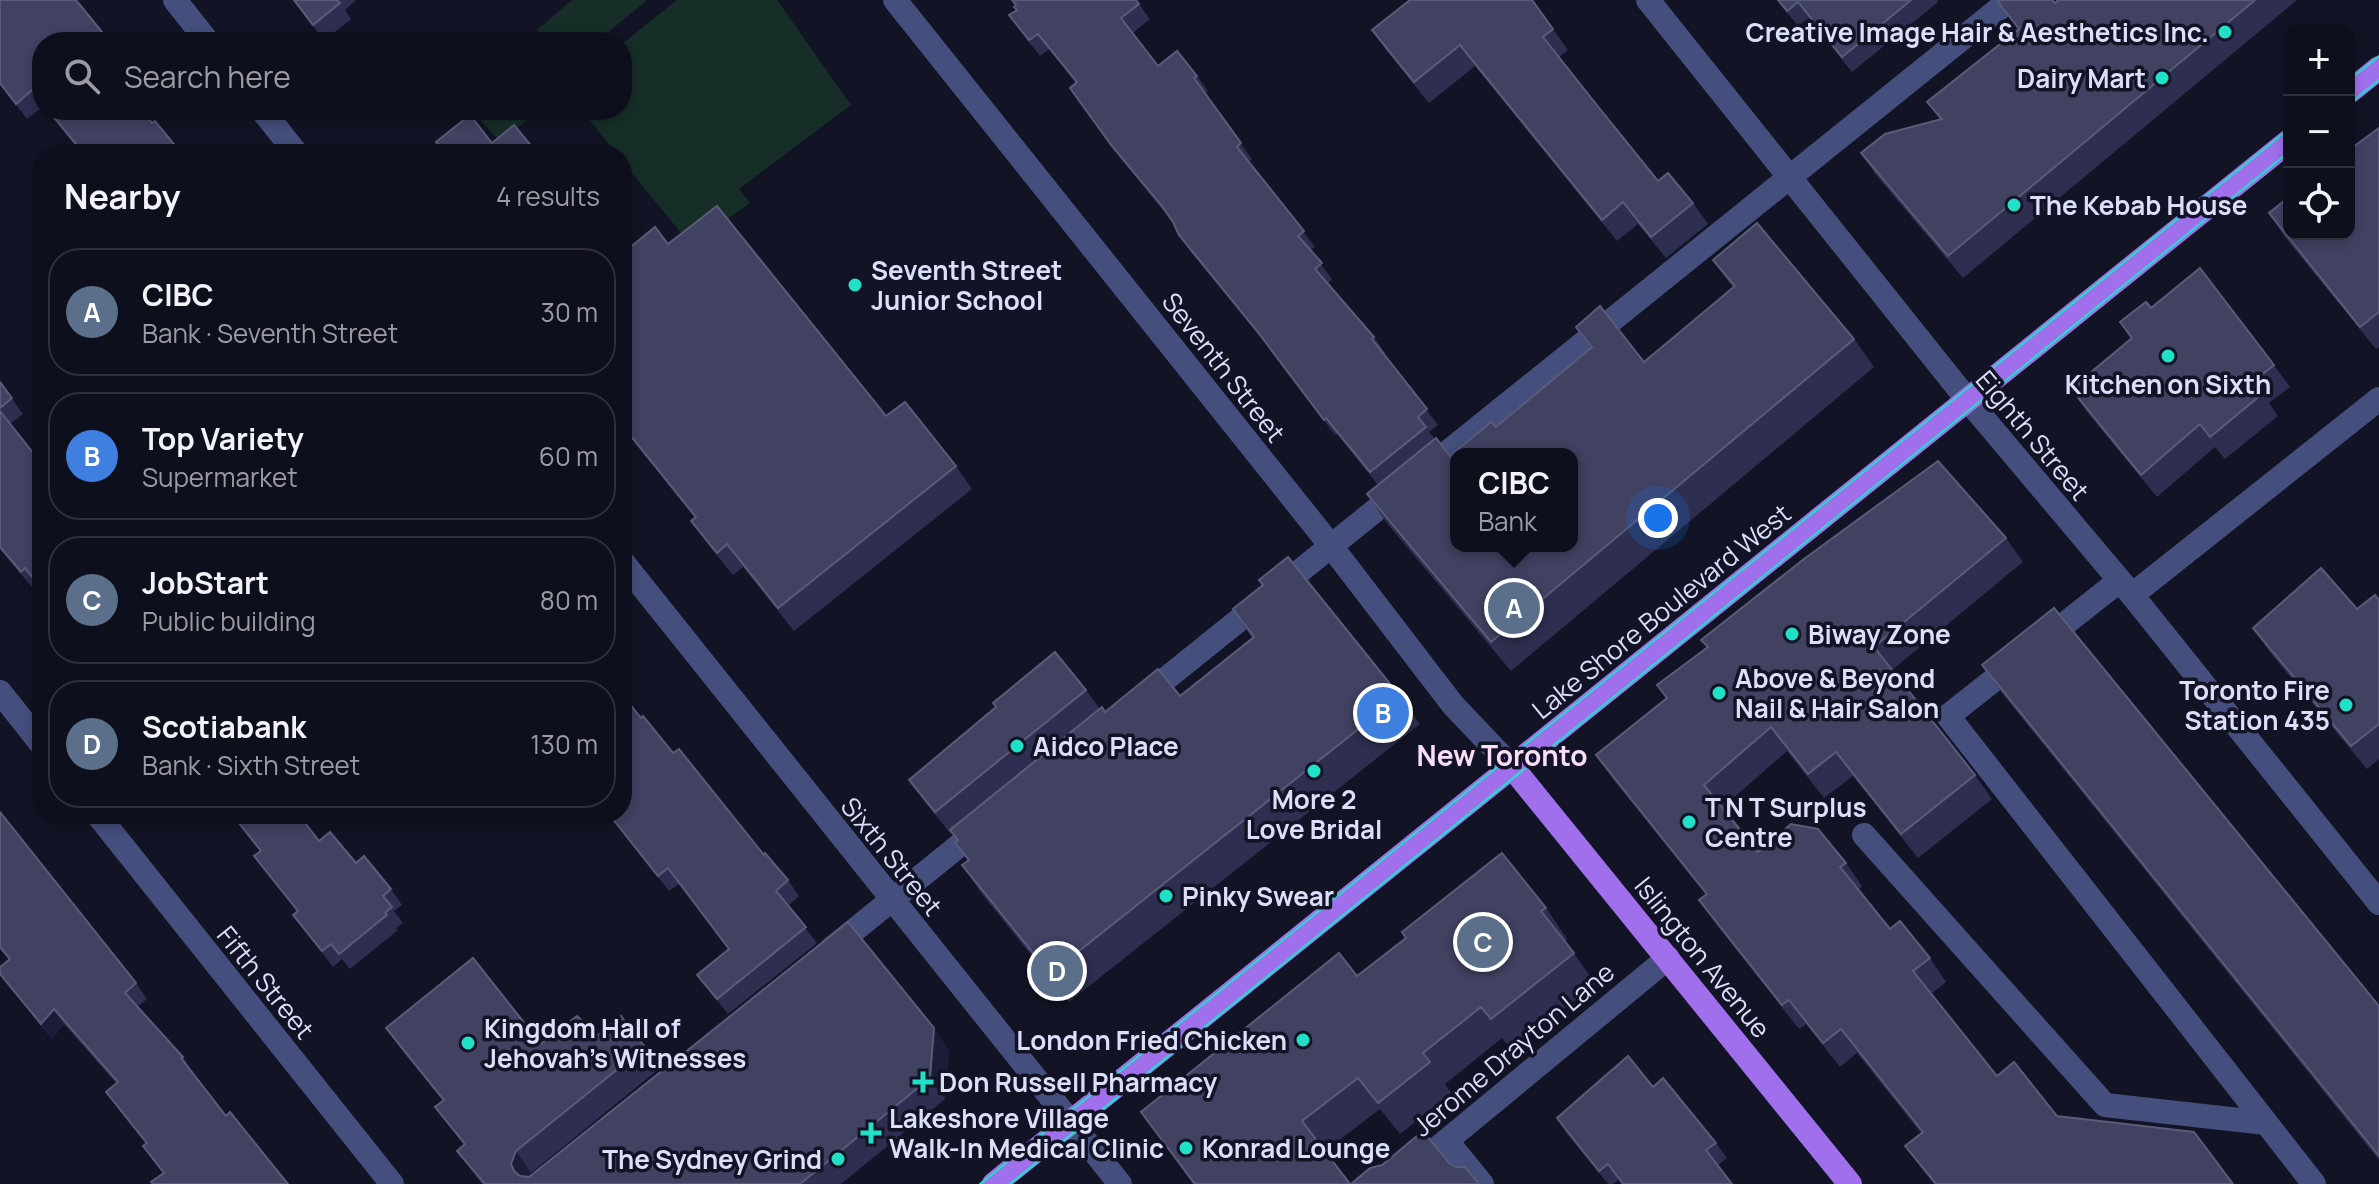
<!DOCTYPE html>
<meta charset="utf-8">
<style>
:root{--surface:#0e0f1c;--page:#171825;--text:#f1f3f6;--muted:#9b9ca3;--line:#2e2f3b;--accent:#20e1c7}
body{margin:0;font-family:Manrope,sans-serif;background:var(--page);color:var(--text)}
.controls{position:absolute;right:24px;top:24px;display:grid;overflow:hidden;border-radius:16px;box-shadow:0 4px 12px #0003}
.controls button{width:72px;height:72px;display:grid;place-items:center;padding:0;border:0;border-bottom:2px solid var(--line);background:var(--surface);color:var(--text);font:40px sans-serif}
.you{position:absolute;left:1658px;top:518px;width:28px;height:28px;margin:-20px;border:6px solid #fff;border-radius:50%;background:#1a73e8;box-shadow:0 0 0 12px #1a73e833}
.badge{display:grid;place-items:center;width:52px;height:52px;border-radius:50%;background:var(--accent);color:#fff;font-size:26px;font-weight:700}
.pin{position:absolute;translate:-50% -50%;border:4px solid #fff;box-shadow:0 2px 8px #0006}
.popup{position:absolute;left:1450px;top:448px;width:128px;height:104px;box-sizing:border-box;display:grid;place-content:center;border-radius:16px;background:var(--surface);filter:drop-shadow(0 2px 6px #0005);font-size:26px;white-space:nowrap;color:var(--muted)}
.popup b{font-size:30px;color:var(--text)}
.popup::after{content:'';position:absolute;left:50%;top:100%;margin-left:-16px;border:16px solid transparent;border-top-color:var(--surface)}
.list{margin:0;padding:0;list-style:none}
h2{display:flex;justify-content:space-between;align-items:center;height:104px;margin:0;padding:0 32px;font-size:34px}
h2 small{font-size:26px;font-weight:400;color:var(--muted)}
.list li{display:grid;grid-template-columns:52px 1fr auto;gap:24px;align-items:center;box-sizing:border-box;height:128px;margin:0 16px 16px;padding:0 16px;border:2px solid var(--line);border-radius:32px}
.list b{display:block;font-size:30px;white-space:nowrap}
.list p{margin:0;font-size:26px;white-space:nowrap;color:var(--muted)}
.list em{font-size:26px;font-style:normal;color:var(--muted)}
.icon{flex:none;width:44px;height:44px;fill:none;stroke:currentColor;stroke-width:2;stroke-linecap:round;stroke-linejoin:round}
.map{position:relative;flex:none;width:2379px;height:1184px;overflow:hidden}
.search{position:absolute;background:var(--surface);box-shadow:0 4px 12px #0003;left:32px;top:32px;width:600px;height:88px;display:flex;align-items:center;gap:20px;box-sizing:border-box;padding:0 28px;border-radius:32px;color:var(--muted);font-size:30px}
.panel{position:absolute;background:var(--surface);box-shadow:0 4px 12px #0003;left:32px;top:144px;width:600px;height:680px;border-radius:32px}
.map>svg:first-child{display:block}
.green{fill:#162e27}
.lines{fill:none;stroke-linecap:round;stroke-linejoin:round}
.minor{stroke:#444f7d;stroke-width:24}
.major{stroke:#a070ec;stroke-width:24}
.tram{stroke:#20e1c7;stroke-width:2}
.wall{fill:#2e2f50}
.shaded-wall{fill:#1b1c37}
.building{fill:#414262;stroke:#595b7a;stroke-width:2;fill-rule:evenodd}
.poi-dot{fill:#20e1c7;stroke:#121425;stroke-width:3}
.labels{text-anchor:middle;dominant-baseline:central;stroke-width:7;stroke-linejoin:round;paint-order:stroke}
.poi-label{font-size:26px;font-weight:bold;fill:#dbdffa;stroke:#121425;text-anchor:start}
.street-label{font-size:26px;fill:#dbdffa;stroke:#121425}
.neighbourhood-label{font-size:28px;font-weight:bold;fill:#faddf7;stroke:#121425}
</style>
<div class="map">
<svg width="2379" height="1184" viewBox="0 0 2379 1184">
<rect width="100%" height="100%" fill="#121425"/>
<g class="green">
<polygon points="572,0 646,0 646,1 596,42 547,42 537,30"/>
<polygon points="677,0 777,0 851,105 739,189 750,203 691,245 622,161 622,154 617,154 581,110 622,110 622,44"/>
<polygon points="472,110 533,110 533,115 500,142"/>
</g>
<g class="lines">
<g class="minor">
<polyline points="175,0 208,42"/>
<polyline points="895,0 1331,546 1453,705 1512,767"/>
<polyline points="1648,0 1962,393 2132,595 2379,903"/>
<polyline points="262,110 297,154"/>
<polyline points="622,561 1120,1184"/>
<polyline points="2119,581 1948,716 2314,1184"/>
<polyline points="2132,595 2379,399"/>
<polyline points="0,692 42,745"/>
<polyline points="1142,698 2010,0"/>
<polyline points="97,814 392,1184"/>
<polyline points="1864,835 2105,1105 2266,1123"/>
<polyline points="831,949 982,827"/>
<polyline points="1447,1141 1482,1184"/>
<polyline points="1394,1184 1668,958"/>
</g>
<g class="major">
<polyline points="2349,92 2379,68"/>
<polyline points="1512,767 1850,1184"/>
<polyline points="994,1184 2289,141"/>
</g>
<g class="tram">
<polyline points="2349,80 2379,56"/>
<polyline points="2349,104 2379,80"/>
<polyline points="980,1184 2289,129"/>
<polyline points="1010,1184 2289,152"/>
</g>
</g>
<g class="wall">
<polygon points="0,0 102,32 109,42 42,42 42,107 27,119 0,84"/>
<polygon points="294,0 356,0 345,10 351,19 324,41"/>
<polygon points="1011,0 1136,0 1150,19 1133,33 1158,66 1197,76 1208,91 1205,94 1252,159 1249,162 1315,247 1310,250 1332,279 1328,283 1374,337 1385,353 1384,354 1438,425 1429,432 1450,456 1496,427 1591,348 1576,327 1644,362 1733,288 1713,260 1854,339 1874,367 1511,671 1386,522 1367,494 1378,485 1337,434 1335,435 1268,346 1190,251 1179,235 1174,224 1122,160 1070,88 1076,83 1049,49 1040,56 1020,31 1009,15 1017,10 1016,6"/>
<polygon points="1532,0 1568,50 1559,57 1596,104 1658,181 1693,203 1708,224 1666,258 1638,224 1617,241 1475,66 1429,103 1387,51 1372,30"/>
<polygon points="1777,0 1937,0 1938,2 1852,72 1809,18 1798,26"/>
<polygon points="2058,0 2297,0 1963,278 1876,175 1861,153 1940,120 1927,102 2018,30 1998,2 2055,3"/>
<polygon points="47,110 142,110 152,123 182,154 82,154"/>
<polygon points="2379,128 2379,347 2376,349 2284,236 2269,213"/>
<polygon points="668,244 886,416 956,466 972,489 794,631 743,567 733,575 707,543 691,521 695,518 622,427 622,254"/>
<polygon points="2151,308 2274,365 2290,387 2269,403 2278,416 2225,459 2215,447 2157,497 2087,412 2071,389 2131,339 2120,322"/>
<polygon points="0,382 23,414 10,424 42,464 42,591 36,584 32,587 0,549"/>
<polygon points="2006,538 2023,562 1892,670 1975,775 1992,799 1918,858 1853,776 1824,798 1787,751 1723,807 1758,852 1846,863 1862,886 1859,890 1890,929 1930,958 1946,982 1931,994 1997,1076 2057,1116 2233,1184 1934,1184 1905,1146 1921,1133 1857,1053 1840,1067 1806,1024 1799,1029 1716,924 1699,900 1706,895 1613,779 1596,755 1667,698 1657,685"/>
<polygon points="2379,600 2379,759 2367,769 2269,651 2253,628 2357,609"/>
<polygon points="1233,609 1400,696 1420,724 1069,1002 982,894 962,865 968,861 955,843 958,840 953,833 951,834 925,802 909,780 1086,690 1100,709 1105,712 1180,696 1252,638"/>
<polygon points="1982,665 2379,1006 2379,1160 2002,693"/>
<polygon points="641,718 788,880 799,896 788,906 817,943 728,1014 697,975 729,950 679,884 669,891 610,817 607,819 603,814 622,814"/>
<polygon points="0,812 136,983 147,999 137,1007 183,1057 193,1073 163,1173 143,1146 146,1144 106,1092 117,1084 64,1024 52,1039 0,974 9,960 0,949"/>
<polygon points="230,814 298,814 319,841 356,863 391,889 402,905 394,911 403,923 396,928 398,930 350,969 342,959 333,967 293,915 297,912 254,856 260,851"/>
<polygon points="1546,908 1567,939 1565,941 1596,984 1512,1050 1502,1038 1445,1084 1451,1093 1400,1134 1380,1109 1325,1151 1350,1184 1193,1184 1141,1112 1357,976 1406,938"/>
<polygon points="386,1028 541,1044 598,1035 645,1047 660,1068 531,1173 530,1176 949,1050 945,1099 841,1184 482,1184 457,1151 464,1145 435,1107 443,1101 401,1049"/>
<polygon points="1653,1087 1716,1143 1727,1158 1718,1165 1619,1179 1613,1184 1608,1184 1567,1134 1557,1118"/>
</g>
<g class="shaded-wall">
<polygon points="54,1009 64,1024 52,1039 41,1024"/>
<polygon points="934,1028 949,1050 945,1099 930,1078"/>
<polygon points="516,1151 531,1173 527,1184 514,1171 511,1164"/>
</g>
<g class="building">
<polygon points="0,0 76,0 102,32 92,42 42,42 42,102 32,90 16,104 0,83"/>
<polygon points="294,0 337,0 340,3 313,25"/>
<polygon points="1012,0 1136,0 1139,4 1121,18 1158,66 1177,51 1197,76 1194,78 1241,143 1237,147 1304,231 1298,236 1322,263 1315,269 1374,337 1372,339 1427,409 1418,417 1426,427 1370,472 1326,418 1324,420 1257,331 1179,235 1173,222 1162,206 1111,145 1070,88 1077,82 1038,34 1029,40 1009,15 1017,10 1014,7 1016,5"/>
<polygon points="1410,0 1532,0 1553,29 1543,37 1596,104 1658,181 1668,173 1693,203 1651,237 1623,202 1602,220 1460,45 1414,82 1372,30"/>
<polygon points="1778,0 1911,0 1842,57 1798,2 1787,11"/>
<polygon points="2001,0 2052,0 2055,3 2058,0 2255,0 1948,256 1861,153 1885,134 1942,119 1927,102 2019,29 1998,2"/>
<polygon points="48,110 142,110 152,123 155,121 182,154 84,154"/>
<polygon points="470,115 492,143 514,125 538,154 445,154 436,142"/>
<polygon points="2379,128 2379,312 2360,327 2269,213 2289,197 2289,234 2349,234 2349,150"/>
<polygon points="717,206 886,416 905,402 956,466 778,608 727,544 717,553 691,521 696,517 622,425 622,254 655,227 668,244"/>
<path d="M1757,223L1854,339L1491,642L1367,494L1436,438L1450,456L1491,422L1496,427L1592,347L1576,327L1600,306L1644,362L1735,286L1713,260ZM1456,454H1572V546H1456Z"/>
<polygon points="2200,268 2274,365 2253,382 2262,394 2210,437 2200,424 2141,475 2071,389 2132,338 2120,322 2146,302 2151,308"/>
<polygon points="0,382 12,398 0,408"/>
<polygon points="0,411 42,464 42,491 40,493 42,496 42,589 25,568 21,572 0,547"/>
<polygon points="1938,461 2006,538 1874,647 1975,775 1901,834 1836,752 1808,774 1771,727 1704,785 1758,852 1791,824 1818,829 1846,863 1840,867 1890,929 1900,921 1930,958 1913,971 1997,1076 2014,1062 2057,1116 2194,1132 2233,1184 1936,1184 1905,1146 1923,1132 1841,1029 1823,1043 1789,1000 1782,1005 1699,900 1707,894 1596,755 1667,698 1657,685 1708,647 1701,640 1804,559"/>
<polygon points="1288,557 1400,696 1050,974 962,865 969,860 955,843 958,840 950,830 1102,707 1105,712 1158,669 1180,696 1254,637 1233,609 1263,585 1259,580"/>
<polygon points="2321,568 2357,609 2375,595 2379,600 2379,724 2351,746 2253,628"/>
<polygon points="2054,608 2379,1006 2379,1156 1982,665"/>
<polygon points="1055,652 1086,690 935,812 909,780 996,707 993,703"/>
<polygon points="622,694 641,718 643,716 673,753 679,749 764,855 765,853 788,880 776,891 806,927 717,999 697,975 729,949 668,868 658,876 609,814 622,814"/>
<polygon points="0,812 136,983 125,993 183,1057 181,1058 226,1116 230,1112 288,1184 153,1184 151,1182 164,1173 143,1146 147,1143 106,1092 118,1082 54,1009 41,1024 0,974 0,967 10,959 0,947"/>
<polygon points="232,814 298,814 319,841 330,832 356,863 364,856 391,889 383,896 392,907 385,913 387,915 339,954 331,944 322,951 293,915 298,911 254,856 261,851"/>
<polygon points="1502,853 1546,908 1541,911 1574,953 1491,1019 1481,1007 1423,1053 1430,1062 1378,1103 1358,1078 1302,1121 1350,1184 1195,1184 1141,1112 1339,953 1357,976 1406,938 1402,932"/>
<polygon points="848,922 934,1028 930,1078 800,1184 485,1184 457,1151 465,1144 435,1107 444,1100 386,1028 473,958 541,1044 577,1016 598,1035 621,1016 645,1047 516,1151 511,1164 514,1171 520,1176 529,1177"/>
<polygon points="1628,1056 1653,1087 1663,1078 1716,1143 1706,1150 1732,1184 1623,1184 1608,1164 1599,1171 1557,1118"/>
<polygon points="1423,1131 1449,1163 1456,1167 1465,1167 1479,1184 1351,1184 1370,1168 1382,1165"/>
</g>
<g class="poi-dot">
<circle cx="2225" cy="32" r="8"/>
<circle cx="2162" cy="78" r="8"/>
<circle cx="2014" cy="205" r="8"/>
<circle cx="855" cy="285" r="8"/>
<circle cx="2168" cy="356" r="8"/>
<circle cx="1792" cy="634" r="8"/>
<circle cx="1719" cy="693" r="8"/>
<circle cx="2346" cy="705" r="8"/>
<circle cx="1017" cy="746" r="8"/>
<circle cx="1314" cy="771" r="8"/>
<circle cx="1689" cy="822" r="8"/>
<circle cx="1166" cy="896" r="8"/>
<circle cx="1303" cy="1040" r="8"/>
<circle cx="468" cy="1043" r="8"/>
<path d="M919 1070h8v8h8v8h-8v8h-8v-8h-8v-8h8z"/>
<path d="M867 1121h8v8h8v8h-8v8h-8v-8h-8v-8h8z"/>
<circle cx="1186" cy="1148" r="8"/>
<circle cx="838" cy="1159" r="8"/>
</g>
<g class="labels">
<g class="poi-label">
<text x="2209" y="32" text-anchor="end">Creative Image Hair &amp; Aesthetics Inc.</text>
<text x="2146" y="78" text-anchor="end">Dairy Mart</text>
<text x="2030" y="205">The Kebab House</text>
<text x="871" y="270">Seventh Street<tspan x="871" dy="30">Junior School</tspan></text>
<text x="2168" y="384" text-anchor="middle">Kitchen on Sixth</text>
<text x="1808" y="634">Biway Zone</text>
<text x="1735" y="678">Above &amp; Beyond<tspan x="1735" dy="30">Nail &amp; Hair Salon</tspan></text>
<text x="2330" y="690" text-anchor="end">Toronto Fire<tspan x="2330" dy="30">Station 435</tspan></text>
<text x="1033" y="746">Aidco Place</text>
<text x="1314" y="799" text-anchor="middle">More 2<tspan x="1314" dy="30">Love Bridal</tspan></text>
<text x="1705" y="807">T N T Surplus<tspan x="1705" dy="30">Centre</tspan></text>
<text x="1182" y="896">Pinky Swear</text>
<text x="484" y="1028">Kingdom Hall of<tspan x="484" dy="30">Jehovah's Witnesses</tspan></text>
<text x="1287" y="1040" text-anchor="end">London Fried Chicken</text>
<text x="939" y="1082">Don Russell Pharmacy</text>
<text x="889" y="1118">Lakeshore Village<tspan x="889" dy="30">Walk-In Medical Clinic</tspan></text>
<text x="1202" y="1148">Konrad Lounge</text>
<text x="822" y="1159" text-anchor="end">The Sydney Grind</text>
</g>
<g class="street-label">
<text transform="translate(1224 367) rotate(52)">Seventh Street</text>
<text transform="translate(2033 435) rotate(50)">Eighth Street</text>
<text transform="translate(1661 611) rotate(-39)">Lake Shore Boulevard West</text>
<text transform="translate(892 856) rotate(51)">Sixth Street</text>
<text transform="translate(1703 957) rotate(51)">Islington Avenue</text>
<text transform="translate(266 982) rotate(51)">Fifth Street</text>
<text transform="translate(1513 1049) rotate(-40)">Jerome Drayton Lane</text>
</g>
<g class="neighbourhood-label">
<text x="1502" y="755">New Toronto</text>
</g>
</g>
</svg>
<div class="controls">
<button>+</button>
<button>−</button>
<button><svg class="icon" aria-label="locate" viewBox="0 0 24 24"><circle cx="12" cy="12" r="6"/><path d="M12 2v4M12 18v4M2 12h4M18 12h4"/></svg></button>
</div>
<div class="you"></div>
<div class="pin badge" style="left:1514px;top:608px;background:#5c6f8a">A</div>
<div class="popup"><b>CIBC</b>Bank</div>
<div class="pin badge" style="left:1383px;top:713px;background:#3f7fe0">B</div>
<div class="pin badge" style="left:1483px;top:942px;background:#5c6f8a">C</div>
<div class="pin badge" style="left:1057px;top:971px;background:#5c6f8a">D</div>
<div class="search"><svg class="icon" aria-label="search" viewBox="0 0 24 24"><circle cx="10" cy="10" r="6"/><path d="M15 15l6 6"/></svg>Search here</div>
<section class="panel">
<h2>Nearby<small>4 results</small></h2>
<ul class="list">
<li><span class="badge" style="background:#5c6f8a">A</span><div><b>CIBC</b><p>Bank · Seventh Street</p></div><em>30 m</em></li>
<li><span class="badge" style="background:#3f7fe0">B</span><div><b>Top Variety</b><p>Supermarket</p></div><em>60 m</em></li>
<li><span class="badge" style="background:#5c6f8a">C</span><div><b>JobStart</b><p>Public building</p></div><em>80 m</em></li>
<li><span class="badge" style="background:#5c6f8a">D</span><div><b>Scotiabank</b><p>Bank · Sixth Street</p></div><em>130 m</em></li>
</ul>
</section>
</div>
